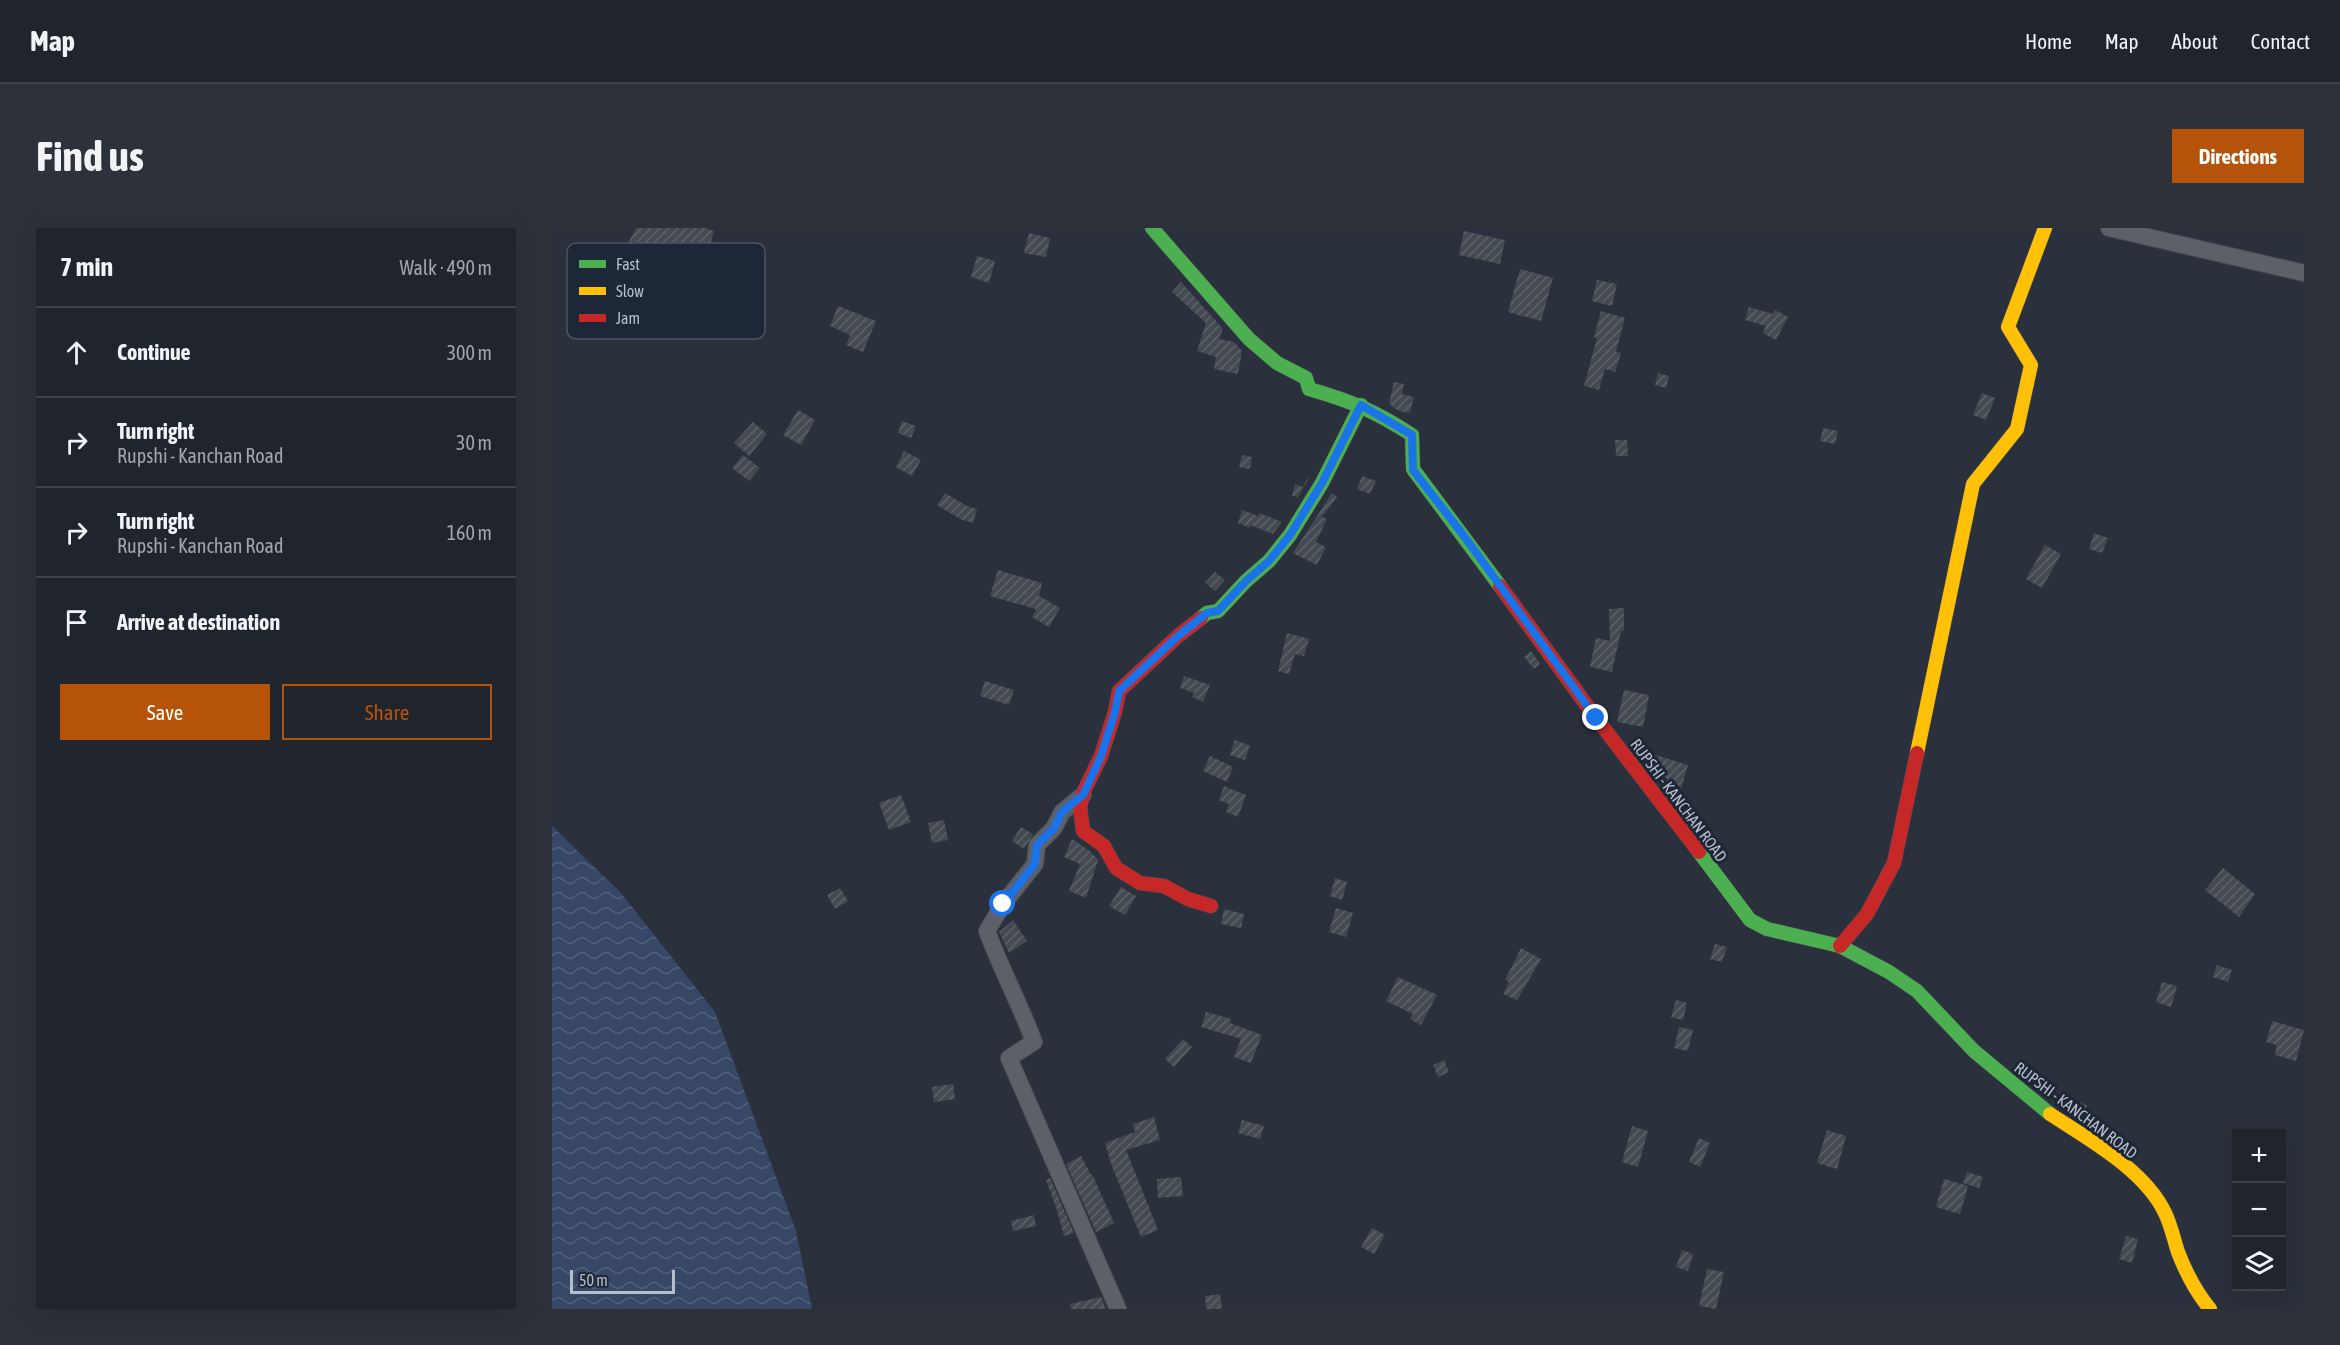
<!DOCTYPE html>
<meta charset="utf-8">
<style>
:root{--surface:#20252d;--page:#2d3139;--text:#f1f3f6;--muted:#a2a5aa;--line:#3d4249;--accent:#b45309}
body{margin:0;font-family:"Asap Condensed",sans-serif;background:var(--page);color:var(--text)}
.controls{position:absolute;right:18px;bottom:18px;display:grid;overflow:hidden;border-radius:0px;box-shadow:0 6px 24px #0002}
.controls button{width:54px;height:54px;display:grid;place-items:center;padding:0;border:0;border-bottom:2px solid var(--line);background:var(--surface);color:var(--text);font:30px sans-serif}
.scale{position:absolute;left:18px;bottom:15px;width:105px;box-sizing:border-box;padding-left:6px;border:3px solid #b6bdcc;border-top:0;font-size:16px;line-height:21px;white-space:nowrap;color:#b6bdcc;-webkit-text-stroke:4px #1e2737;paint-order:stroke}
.stop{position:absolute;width:18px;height:18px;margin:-14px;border:4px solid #1a73e8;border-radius:50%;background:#fff}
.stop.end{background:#1a73e8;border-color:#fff;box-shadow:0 2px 6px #0008}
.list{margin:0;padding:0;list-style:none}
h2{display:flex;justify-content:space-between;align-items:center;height:78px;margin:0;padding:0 24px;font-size:26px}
h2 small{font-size:20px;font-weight:400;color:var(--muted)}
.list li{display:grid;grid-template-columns:39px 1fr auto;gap:18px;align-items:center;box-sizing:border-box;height:90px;padding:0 24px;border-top:2px solid var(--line)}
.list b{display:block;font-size:22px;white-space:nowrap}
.list p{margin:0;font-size:20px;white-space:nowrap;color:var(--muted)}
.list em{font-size:20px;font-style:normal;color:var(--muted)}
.actions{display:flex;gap:12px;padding:18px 24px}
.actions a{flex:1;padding:14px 0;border:2px solid var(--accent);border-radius:0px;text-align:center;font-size:21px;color:var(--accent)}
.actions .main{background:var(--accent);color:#fff}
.icon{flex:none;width:33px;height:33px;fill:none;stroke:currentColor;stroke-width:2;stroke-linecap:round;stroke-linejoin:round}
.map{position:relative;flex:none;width:1752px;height:1081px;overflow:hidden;border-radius:0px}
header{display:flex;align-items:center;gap:36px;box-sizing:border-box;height:84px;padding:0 30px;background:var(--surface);border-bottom:2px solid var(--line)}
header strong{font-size:28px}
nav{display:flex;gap:33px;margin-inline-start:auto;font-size:21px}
.intro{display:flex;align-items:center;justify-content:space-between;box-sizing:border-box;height:144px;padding:0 36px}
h1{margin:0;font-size:42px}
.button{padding:15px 27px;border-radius:0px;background:var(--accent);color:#fff;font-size:21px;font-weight:700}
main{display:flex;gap:36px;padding:0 36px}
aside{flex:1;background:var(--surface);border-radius:0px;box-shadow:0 6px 24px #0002}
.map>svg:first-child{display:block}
.water{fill:url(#water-waves)}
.building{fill:url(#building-hatch)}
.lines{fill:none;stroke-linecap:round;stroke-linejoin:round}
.street-casing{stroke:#484c54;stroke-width:18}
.fast-casing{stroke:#484c54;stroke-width:15}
.slow-casing{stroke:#484c54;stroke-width:15}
.jam-casing{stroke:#484c54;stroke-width:15}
.street{stroke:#5c6069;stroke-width:16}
.fast{stroke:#4caf50;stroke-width:14}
.slow{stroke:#ffc107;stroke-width:14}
.jam{stroke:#c62828;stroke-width:14}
.route{stroke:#1a73e8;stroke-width:8}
.labels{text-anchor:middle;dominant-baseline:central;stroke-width:6;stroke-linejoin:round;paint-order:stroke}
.street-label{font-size:16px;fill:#b6bdcc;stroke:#1e2737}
.key{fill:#1e2737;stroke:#4c5464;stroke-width:1.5}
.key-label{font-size:16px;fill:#b6bdcc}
</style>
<header>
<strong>Map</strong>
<nav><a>Home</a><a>Map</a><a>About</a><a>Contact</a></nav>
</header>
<div class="intro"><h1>Find us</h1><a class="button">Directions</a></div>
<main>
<aside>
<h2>7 min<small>Walk · 490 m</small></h2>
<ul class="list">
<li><svg class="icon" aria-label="ahead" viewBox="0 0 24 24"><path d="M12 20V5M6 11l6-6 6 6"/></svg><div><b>Continue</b></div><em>300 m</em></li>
<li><svg class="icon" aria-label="right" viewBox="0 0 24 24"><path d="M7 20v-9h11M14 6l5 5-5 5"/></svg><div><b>Turn right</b><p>Rupshi - Kanchan Road</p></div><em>30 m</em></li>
<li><svg class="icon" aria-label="right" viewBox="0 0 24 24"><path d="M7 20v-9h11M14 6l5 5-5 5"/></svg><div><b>Turn right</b><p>Rupshi - Kanchan Road</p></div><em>160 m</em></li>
<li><svg class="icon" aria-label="arrive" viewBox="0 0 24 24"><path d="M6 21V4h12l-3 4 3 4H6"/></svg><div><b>Arrive at destination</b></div></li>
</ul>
<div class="actions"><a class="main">Save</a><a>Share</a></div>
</aside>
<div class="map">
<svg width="1752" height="1081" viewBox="0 0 1752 1081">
<defs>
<pattern id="water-waves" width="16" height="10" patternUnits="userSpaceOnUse" patternTransform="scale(1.5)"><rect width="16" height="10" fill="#374866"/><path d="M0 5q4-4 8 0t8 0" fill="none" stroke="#52607b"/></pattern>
<pattern id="building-hatch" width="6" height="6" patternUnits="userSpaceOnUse" patternTransform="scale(1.5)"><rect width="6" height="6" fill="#444a52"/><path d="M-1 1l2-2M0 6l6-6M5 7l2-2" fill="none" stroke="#5d626a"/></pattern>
</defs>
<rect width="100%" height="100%" fill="#2b313c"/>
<polygon class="water" points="0,598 68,664 163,784 244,1003 260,1081 0,1081"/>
<g class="building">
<polygon points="84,0 153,0 162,3 159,13 165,15 144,59 122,47 114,67 98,60 107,40 73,21"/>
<polygon points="912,3 953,12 948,36 907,27"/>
<polygon points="477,5 498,10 494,29 472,25"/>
<polygon points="425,28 443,33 437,55 419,49"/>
<polygon points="968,41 1001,50 989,93 956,84"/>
<polygon points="1045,52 1065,56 1060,78 1040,73"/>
<polygon points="629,54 671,101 667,111 682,114 690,123 686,146 662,141 664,129 645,123 654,95 620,64"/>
<polygon points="286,78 324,93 311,124 294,117 298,107 278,98"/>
<polygon points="1197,79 1221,86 1223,82 1236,89 1224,112 1211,105 1214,98 1193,92"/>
<polygon points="1049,83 1073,90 1064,124 1069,125 1063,144 1053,141 1047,162 1032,158 1045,110 1042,109"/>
<polygon points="1106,145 1117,148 1114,160 1103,157"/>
<polygon points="842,154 852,156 850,166 862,169 858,185 847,183 837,176"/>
<polygon points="1430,165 1443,170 1434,192 1421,187"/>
<polygon points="246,182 263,192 249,217 231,207"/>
<polygon points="350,193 364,198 359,210 346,205"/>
<polygon points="201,194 215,206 197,228 182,215"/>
<polygon points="1271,200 1286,203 1283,216 1268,213"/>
<polygon points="1063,212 1075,212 1076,228 1064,228"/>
<polygon points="352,223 369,232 360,248 344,239"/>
<polygon points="191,227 208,240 197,253 180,240"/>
<polygon points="690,227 700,229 698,241 687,239"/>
<polygon points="759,245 758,248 746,269 740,268 743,256 751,259"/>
<polygon points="810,248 824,253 818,266 805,261"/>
<polygon points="393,265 415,278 425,281 421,295 408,291 385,277"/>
<polygon points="780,265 785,269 770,289 775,291 764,314 774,319 765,337 741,325"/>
<polygon points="690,282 706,288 707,285 730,294 721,306 698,297 698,300 686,295"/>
<polygon points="1542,305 1556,310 1550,325 1537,321"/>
<polygon points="1493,317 1509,326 1490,360 1474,351"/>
<polygon points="446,342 490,355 487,368 508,380 497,399 480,389 484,381 438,368"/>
<polygon points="663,344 673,352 663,363 653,355"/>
<polygon points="1072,380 1072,403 1069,403 1060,444 1038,439 1044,410 1058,413 1057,381"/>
<polygon points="735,405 757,411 752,428 743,426 737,446 726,443"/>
<polygon points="979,423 988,436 982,441 972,429"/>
<polygon points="632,448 658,457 651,474 640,469 642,465 628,460"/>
<polygon points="433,453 462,462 457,477 428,468"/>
<polygon points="1072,462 1097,467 1091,499 1065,494"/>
<polygon points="683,512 698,518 693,532 678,527"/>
<polygon points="1103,527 1136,537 1127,568 1119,566 1113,558 1115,550 1105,547 1099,540"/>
<polygon points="658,528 681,539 675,554 651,543"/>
<polygon points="672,558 694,567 686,589 674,584 677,576 667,572"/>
<polygon points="349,567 359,594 337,602 327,575"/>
<polygon points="392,592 396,612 380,615 376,595"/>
<polygon points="469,599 481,606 472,621 460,613"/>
<polygon points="520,611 539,624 546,632 534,670 517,663 528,636 512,629"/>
<polygon points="1671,640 1703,666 1687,689 1653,662"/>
<polygon points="783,650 795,654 790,672 778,668"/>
<polygon points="569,659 584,668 573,687 557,678"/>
<polygon points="288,660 296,673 283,681 275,667"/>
<polygon points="784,680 801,685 794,709 777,704"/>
<polygon points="672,681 692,686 689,700 669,696"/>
<polygon points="461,692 475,713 457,725 447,704"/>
<polygon points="1163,716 1175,719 1170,734 1158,731"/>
<polygon points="969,720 989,731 965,772 951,766 957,754 953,752"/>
<polygon points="1665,737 1680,742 1676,754 1661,749"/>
<polygon points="846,749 885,767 869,797 858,791 861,786 834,773"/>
<polygon points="1610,754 1625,758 1619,779 1604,774"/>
<polygon points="1124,772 1135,775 1131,792 1119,789"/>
<polygon points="654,784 679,791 678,795 710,807 699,835 682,829 689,811 649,799"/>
<polygon points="1720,793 1752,802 1744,833 1723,827 1725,817 1714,814"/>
<polygon points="1127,799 1141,802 1136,823 1122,820"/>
<polygon points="631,811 640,819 622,839 613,831"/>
<polygon points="892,832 897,844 886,849 881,837"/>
<polygon points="401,856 403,871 382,874 380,859"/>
<polygon points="1512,870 1535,877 1530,891 1510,878"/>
<polygon points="602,889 608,912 574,922 606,1002 589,1009 559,936 553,915 583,904 581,896"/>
<polygon points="690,892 712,898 708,911 686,905"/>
<polygon points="1080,898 1096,903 1086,939 1070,934"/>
<polygon points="1275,902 1294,908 1285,941 1265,935"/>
<polygon points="1147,910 1158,915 1148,939 1137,934"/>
<polygon points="529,928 539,947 540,946 562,995 544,1004 514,936"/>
<polygon points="1415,944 1431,949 1427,960 1411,955"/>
<polygon points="629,949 631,968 606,970 605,951"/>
<polygon points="498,950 522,1005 512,1008 504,979 494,952"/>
<polygon points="1392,951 1416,958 1408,986 1384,979"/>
<polygon points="482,987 484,998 461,1003 459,993"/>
<polygon points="820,1000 833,1007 822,1026 809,1019"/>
<polygon points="1574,1008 1586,1011 1580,1035 1567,1031"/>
<polygon points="1130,1022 1141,1026 1136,1043 1124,1039"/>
<polygon points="1155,1041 1172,1044 1164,1081 1147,1078"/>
<polygon points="668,1066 670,1081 654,1081 653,1068"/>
<polygon points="549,1069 554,1081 519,1081 518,1076"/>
</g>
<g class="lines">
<g class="street-casing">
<g id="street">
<polyline points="1557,0 1752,45"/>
<path d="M531,567L510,584L502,600L485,617L483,636L451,676L435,703C449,741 468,776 482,814L457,830L566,1081"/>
</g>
</g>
<g class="fast-casing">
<g id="fast">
<path d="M600,0L697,111L725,135L754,150L757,161C799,173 823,183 860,207L861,241L948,358"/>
<polyline points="649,390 655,385 666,383 694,353 717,333 738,307 770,255 809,177"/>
<polyline points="1147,624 1198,692 1215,701 1288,718 1337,744 1365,763 1422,823 1498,886"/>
</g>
</g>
<g class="slow-casing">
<g id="slow">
<polyline points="1365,525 1421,256 1465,201 1479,137 1456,99 1493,0"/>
<path d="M1498,886C1536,911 1593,942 1613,985C1619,997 1622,1012 1626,1024C1634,1045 1644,1064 1658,1081"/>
</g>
</g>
<g class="jam-casing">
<g id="jam">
<polyline points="948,358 1044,490 1147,624"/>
<polyline points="649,390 626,408 567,463 563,484 549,528 532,563 528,579 531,603 552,618 564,640 588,655 612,658 636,671 659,678"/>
<polyline points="1288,718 1315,686 1342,635 1365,525"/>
</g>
</g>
<use href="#street" class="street"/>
<use href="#fast" class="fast"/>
<use href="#slow" class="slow"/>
<use href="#jam" class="jam"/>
</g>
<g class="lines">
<polyline class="route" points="451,676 483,636 485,617 502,600 510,584 531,567 549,528 563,484 567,463 626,408 655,385 666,383 694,353 717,333 738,307 770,255 809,177 860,207 861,242 912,308 1044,490"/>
</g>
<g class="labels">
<g class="street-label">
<text transform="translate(1127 572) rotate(53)">RUPSHI - KANCHAN ROAD</text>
<text transform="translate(1524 882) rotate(37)">RUPSHI - KANCHAN ROAD</text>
</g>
</g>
<rect x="15" y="15" width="198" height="96" rx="9" class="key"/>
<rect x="27" y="32" width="27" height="8" fill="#4caf50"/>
<rect x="27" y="59" width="27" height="8" fill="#ffc107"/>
<rect x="27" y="86" width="27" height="8" fill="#c62828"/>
<g class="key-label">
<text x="64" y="42">Fast</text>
<text x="64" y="69">Slow</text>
<text x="64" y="96">Jam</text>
</g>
</svg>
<div class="controls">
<button>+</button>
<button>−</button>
<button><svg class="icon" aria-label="layers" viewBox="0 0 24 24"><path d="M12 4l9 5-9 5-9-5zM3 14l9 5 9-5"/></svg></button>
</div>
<div class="scale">50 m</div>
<div class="stop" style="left:451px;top:676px"></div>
<div class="stop end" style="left:1044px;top:490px"></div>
</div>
</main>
